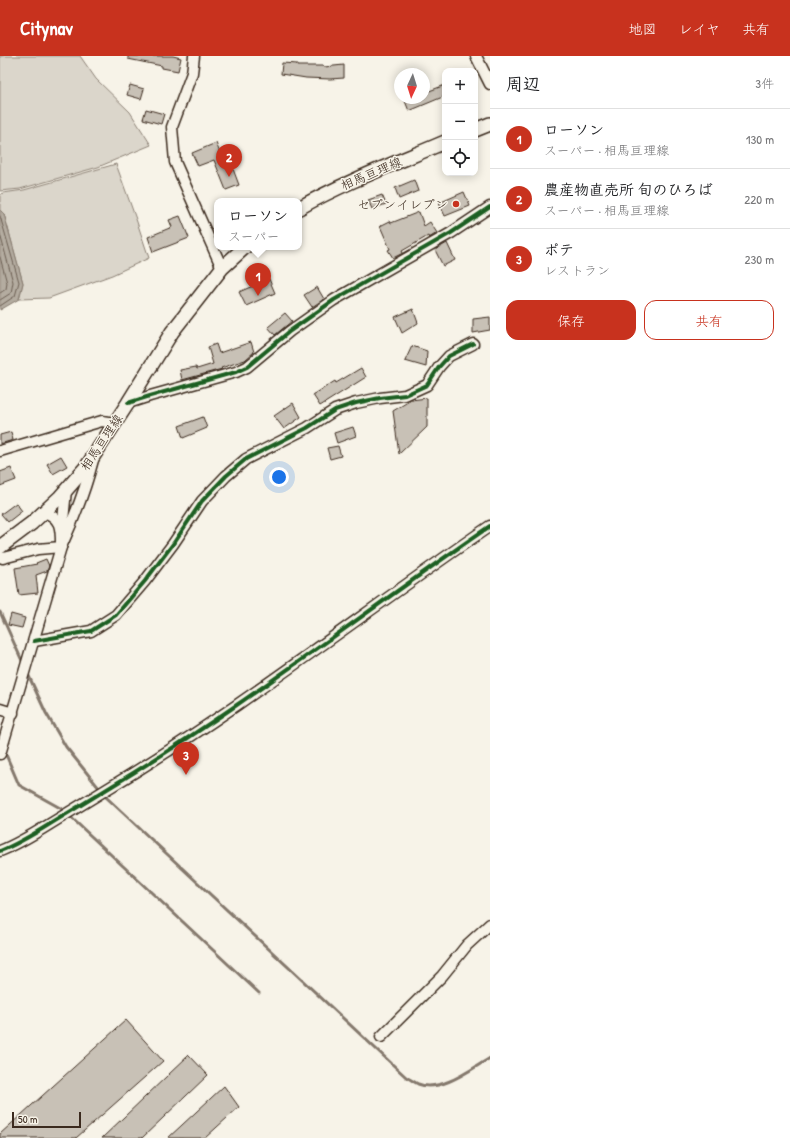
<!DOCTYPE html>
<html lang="ja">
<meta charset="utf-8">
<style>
:root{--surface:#fff;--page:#f2f2f2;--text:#202124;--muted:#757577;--line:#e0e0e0;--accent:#c8321e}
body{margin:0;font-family:"Patrick Hand","Klee One",sans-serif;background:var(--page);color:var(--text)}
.controls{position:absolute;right:12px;top:12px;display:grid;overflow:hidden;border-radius:8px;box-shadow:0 2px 10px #0003}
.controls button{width:36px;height:36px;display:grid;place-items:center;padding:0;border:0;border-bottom:1px solid var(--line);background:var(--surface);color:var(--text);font:20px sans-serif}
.compass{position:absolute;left:394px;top:12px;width:36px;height:36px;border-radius:50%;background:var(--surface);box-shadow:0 2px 10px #0003;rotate:184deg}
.scale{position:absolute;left:12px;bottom:10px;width:69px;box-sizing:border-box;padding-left:4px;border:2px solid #3b2a1e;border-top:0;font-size:11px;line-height:14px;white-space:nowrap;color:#3b2a1e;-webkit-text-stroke:3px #f7f3e8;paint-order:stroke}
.you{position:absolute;left:279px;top:421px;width:14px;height:14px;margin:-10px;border:3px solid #fff;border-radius:50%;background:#1a73e8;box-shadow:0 0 0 6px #1a73e833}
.badge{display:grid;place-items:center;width:26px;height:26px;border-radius:50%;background:var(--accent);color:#fff;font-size:13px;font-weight:700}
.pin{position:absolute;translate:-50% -33px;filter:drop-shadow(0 1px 2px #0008)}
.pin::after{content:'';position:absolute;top:21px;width:14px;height:12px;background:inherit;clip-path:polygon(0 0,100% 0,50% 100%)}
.popup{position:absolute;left:214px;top:142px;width:88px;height:52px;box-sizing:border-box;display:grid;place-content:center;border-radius:8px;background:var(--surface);filter:drop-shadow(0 1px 3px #0005);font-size:13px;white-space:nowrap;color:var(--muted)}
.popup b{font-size:15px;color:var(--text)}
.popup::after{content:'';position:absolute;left:50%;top:100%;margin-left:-8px;border:8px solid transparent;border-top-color:var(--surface)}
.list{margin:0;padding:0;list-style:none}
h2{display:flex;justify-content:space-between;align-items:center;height:52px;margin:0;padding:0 16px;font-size:17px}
h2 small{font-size:13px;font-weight:400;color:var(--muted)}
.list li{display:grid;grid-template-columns:26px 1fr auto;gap:12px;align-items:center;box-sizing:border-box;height:60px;padding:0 16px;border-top:1px solid var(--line)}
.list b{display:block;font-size:15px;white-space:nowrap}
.list p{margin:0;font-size:13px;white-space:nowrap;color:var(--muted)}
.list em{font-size:13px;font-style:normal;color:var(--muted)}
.actions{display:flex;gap:8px;padding:12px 16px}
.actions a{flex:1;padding:9px 0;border:1px solid var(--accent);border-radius:12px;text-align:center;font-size:14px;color:var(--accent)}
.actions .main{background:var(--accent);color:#fff}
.icon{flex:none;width:22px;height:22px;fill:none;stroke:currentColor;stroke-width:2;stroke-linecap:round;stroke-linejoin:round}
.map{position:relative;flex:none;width:490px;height:1082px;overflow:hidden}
header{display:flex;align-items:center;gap:24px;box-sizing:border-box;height:56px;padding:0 20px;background:var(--accent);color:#fff}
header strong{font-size:19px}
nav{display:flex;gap:22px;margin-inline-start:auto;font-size:14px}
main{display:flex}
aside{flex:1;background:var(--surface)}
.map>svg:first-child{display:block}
.green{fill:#dbd6cb;stroke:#8b8074}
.water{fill:#b4aca0;stroke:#84786c}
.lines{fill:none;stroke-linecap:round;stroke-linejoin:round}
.shore{stroke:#6b5e52;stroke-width:1}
.stream{stroke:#84786c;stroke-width:3}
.building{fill:#c8c1b6;stroke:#3b2a1e}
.minor-casing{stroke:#3b2a1e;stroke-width:13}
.major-casing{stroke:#3b2a1e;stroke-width:16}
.minor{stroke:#f7f3e8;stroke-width:10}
.major{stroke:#f7f3e8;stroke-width:13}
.cycleway-casing{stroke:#f7f3e8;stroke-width:6}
.cycleway{stroke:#1b5e20;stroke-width:4}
.poi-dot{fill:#c8321e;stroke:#f7f3e8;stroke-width:1.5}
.labels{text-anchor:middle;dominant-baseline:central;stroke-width:3;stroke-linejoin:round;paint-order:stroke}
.street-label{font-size:13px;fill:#3b2a1e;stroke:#f7f3e8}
.poi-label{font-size:13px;fill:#3b2a1e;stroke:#f7f3e8;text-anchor:end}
</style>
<header>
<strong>Citynav</strong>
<nav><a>地図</a><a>レイヤ</a><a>共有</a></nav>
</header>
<main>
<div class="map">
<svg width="490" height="1082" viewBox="0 0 490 1082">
<rect width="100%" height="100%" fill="#f7f3e8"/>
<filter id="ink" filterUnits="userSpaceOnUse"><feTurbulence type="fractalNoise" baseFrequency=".025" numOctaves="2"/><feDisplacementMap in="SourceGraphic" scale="8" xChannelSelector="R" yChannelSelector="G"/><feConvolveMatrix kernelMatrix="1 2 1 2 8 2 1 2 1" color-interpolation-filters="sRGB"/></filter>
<g filter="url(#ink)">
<g class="green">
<polygon points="0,0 80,0 96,23 130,56 151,89 98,111 20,133 0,135"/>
<polygon points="116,108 137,166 149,202 112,219 49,242 19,243 23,227 4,158 0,154 0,139 3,137 24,134"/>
</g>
<polygon class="water" points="0,154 4,158 23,227 19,243 0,254"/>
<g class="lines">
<g class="shore">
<polyline points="0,160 19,226 15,240 0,250"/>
<polyline points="0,178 13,226 11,237 0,244"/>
<polyline points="0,201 7,227 6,233 0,237"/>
</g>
<g class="stream">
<polyline points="0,556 23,607"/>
<path d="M27,616L46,657L66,691L107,742L406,1021C410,1023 414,1026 418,1028C441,1037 471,1013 490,1002"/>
<polyline points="4,694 19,729 62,753 259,937"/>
</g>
</g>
<g class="building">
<polygon points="128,0 173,0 181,2 178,15 162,12 162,10 128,3"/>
<polygon points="282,7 297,8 297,10 324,10 324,11 344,9 344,22 330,23 306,22 281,18"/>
<polygon points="130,29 144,33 141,43 127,39"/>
<polygon points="445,29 445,40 409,55 405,45 412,42 424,42 424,37"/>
<polygon points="146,53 164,58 161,68 143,63"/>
<polygon points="216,87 224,107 230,105 239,129 226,134 214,104 198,110 192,97"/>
<polygon points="414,124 418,135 399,143 395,132"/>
<polygon points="464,136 470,150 445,160 439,147"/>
<polygon points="382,139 386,148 372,153 368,144"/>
<polygon points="419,156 424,170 430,166 437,177 429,182 428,180 402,195 403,197 393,202 388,194 390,193 380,170 390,165 391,167"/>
<polygon points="180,160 189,182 153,196 148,181 172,171 169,164"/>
<polygon points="447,187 455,204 443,210 435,194"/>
<polygon points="269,223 275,237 246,250 239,236"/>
<polygon points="317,231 324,243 312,251 304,239"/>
<polygon points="413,253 418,267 402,277 395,261"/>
<polygon points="285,257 292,265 275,279 268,271"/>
<polygon points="490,261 490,274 473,277 473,263"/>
<polygon points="251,286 254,296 245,304 221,312 222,313 182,324 180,314 196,311 197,313 213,308 208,291 216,288 219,297"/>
<polygon points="412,290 427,295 426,311 405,305"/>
<polygon points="361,312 366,321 320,350 313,339 335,325 336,327"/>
<polygon points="427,342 427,371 399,398 393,355 411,344"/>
<polygon points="293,347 301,361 284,373 274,360"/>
<polygon points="203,361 207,372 183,382 179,370"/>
<polygon points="353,371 356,380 337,387 334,377"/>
<polygon points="11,376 13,384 0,388 0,379"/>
<polygon points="338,390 341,400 330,403 327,392"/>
<polygon points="61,400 67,410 53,418 47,408"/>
<polygon points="11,412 16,424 0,430 0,416"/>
<polygon points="16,447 22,455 8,466 1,458"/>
<polygon points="46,503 49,510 47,515 36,519 38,537 19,539 15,512 37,508 36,507"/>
<polygon points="11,558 25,562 22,572 8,569"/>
<polygon points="126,964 163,1005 76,1082 0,1082 0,1078"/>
<polygon points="189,999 208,1019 142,1082 102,1082"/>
<polygon points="224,1030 239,1051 205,1082 168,1082"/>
</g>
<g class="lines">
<g class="minor-casing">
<g id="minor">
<polyline points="194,0 192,17 172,71 175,106 222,212"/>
<polyline points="476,0 490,28"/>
<polyline points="128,347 150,340 236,316 247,311 290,275 334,244 451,177 490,151"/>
<polyline points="0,395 102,365 114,367"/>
<polyline points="62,475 66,434"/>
<path d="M0,501L3,502L38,493L61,491C74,463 85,434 93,404"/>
<polyline points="34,585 91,575 116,559 145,525 173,488 202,445 226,420 246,403 307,372 335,354 356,347 380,342 405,339 427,329 439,311 449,300 473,288"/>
<polyline points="0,653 13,657"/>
<path d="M0,698L61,491C61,474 62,462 44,456"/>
<path d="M0,795C18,788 34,778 50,768C71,755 91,743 112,730C243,651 364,556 490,470"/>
<polyline points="381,981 442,920 467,889 490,868"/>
</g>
</g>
<g class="major-casing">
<g id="major">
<polyline points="475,74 490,68"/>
<path d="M299,152C345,126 396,107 445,86"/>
<polyline points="0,491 32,467 60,441 87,410 128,347 172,276 222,212 245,191"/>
</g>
</g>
<use href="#minor" class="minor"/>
<use href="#major" class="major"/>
<g class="cycleway-casing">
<g id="cycleway">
<polyline points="128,347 150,340 236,316 247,311 290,275 334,244 451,177 490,151"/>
<polyline points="34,585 91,575 116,559 145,525 173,488 202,445 226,420 246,403 307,372 335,354 356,347 380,342 405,339 427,329 439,311 449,300 473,288"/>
<path d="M0,795C18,788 34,778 50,768C71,755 91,743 112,730C243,651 364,556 490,470"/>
</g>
</g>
<use href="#cycleway" class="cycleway"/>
</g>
</g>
<circle class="poi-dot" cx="456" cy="148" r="4"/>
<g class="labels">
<g class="street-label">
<text transform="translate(371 117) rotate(-23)">相馬亘理線</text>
<text transform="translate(101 386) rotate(-56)">相馬亘理線</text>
</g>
<g class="poi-label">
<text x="448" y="148">セブンイレブン</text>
</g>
</g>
</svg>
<div class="controls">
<button>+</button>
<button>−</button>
<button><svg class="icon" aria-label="locate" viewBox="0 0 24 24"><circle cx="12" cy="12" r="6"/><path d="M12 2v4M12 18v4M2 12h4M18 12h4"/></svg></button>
</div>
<svg class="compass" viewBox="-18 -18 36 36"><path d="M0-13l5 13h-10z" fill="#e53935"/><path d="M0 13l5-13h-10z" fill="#757577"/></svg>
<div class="scale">50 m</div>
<div class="you"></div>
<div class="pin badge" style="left:258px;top:240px">1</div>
<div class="popup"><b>ローソン</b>スーパー</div>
<div class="pin badge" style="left:229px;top:121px">2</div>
<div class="pin badge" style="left:186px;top:719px">3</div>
</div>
<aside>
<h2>周辺<small>3件</small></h2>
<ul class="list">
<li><span class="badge">1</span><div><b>ローソン</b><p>スーパー · 相馬亘理線</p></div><em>130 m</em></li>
<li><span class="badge">2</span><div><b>農産物直売所 旬のひろば</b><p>スーパー · 相馬亘理線</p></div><em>220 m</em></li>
<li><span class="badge">3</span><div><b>ポテ</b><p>レストラン</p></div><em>230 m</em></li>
</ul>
<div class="actions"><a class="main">保存</a><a>共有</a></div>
</aside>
</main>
